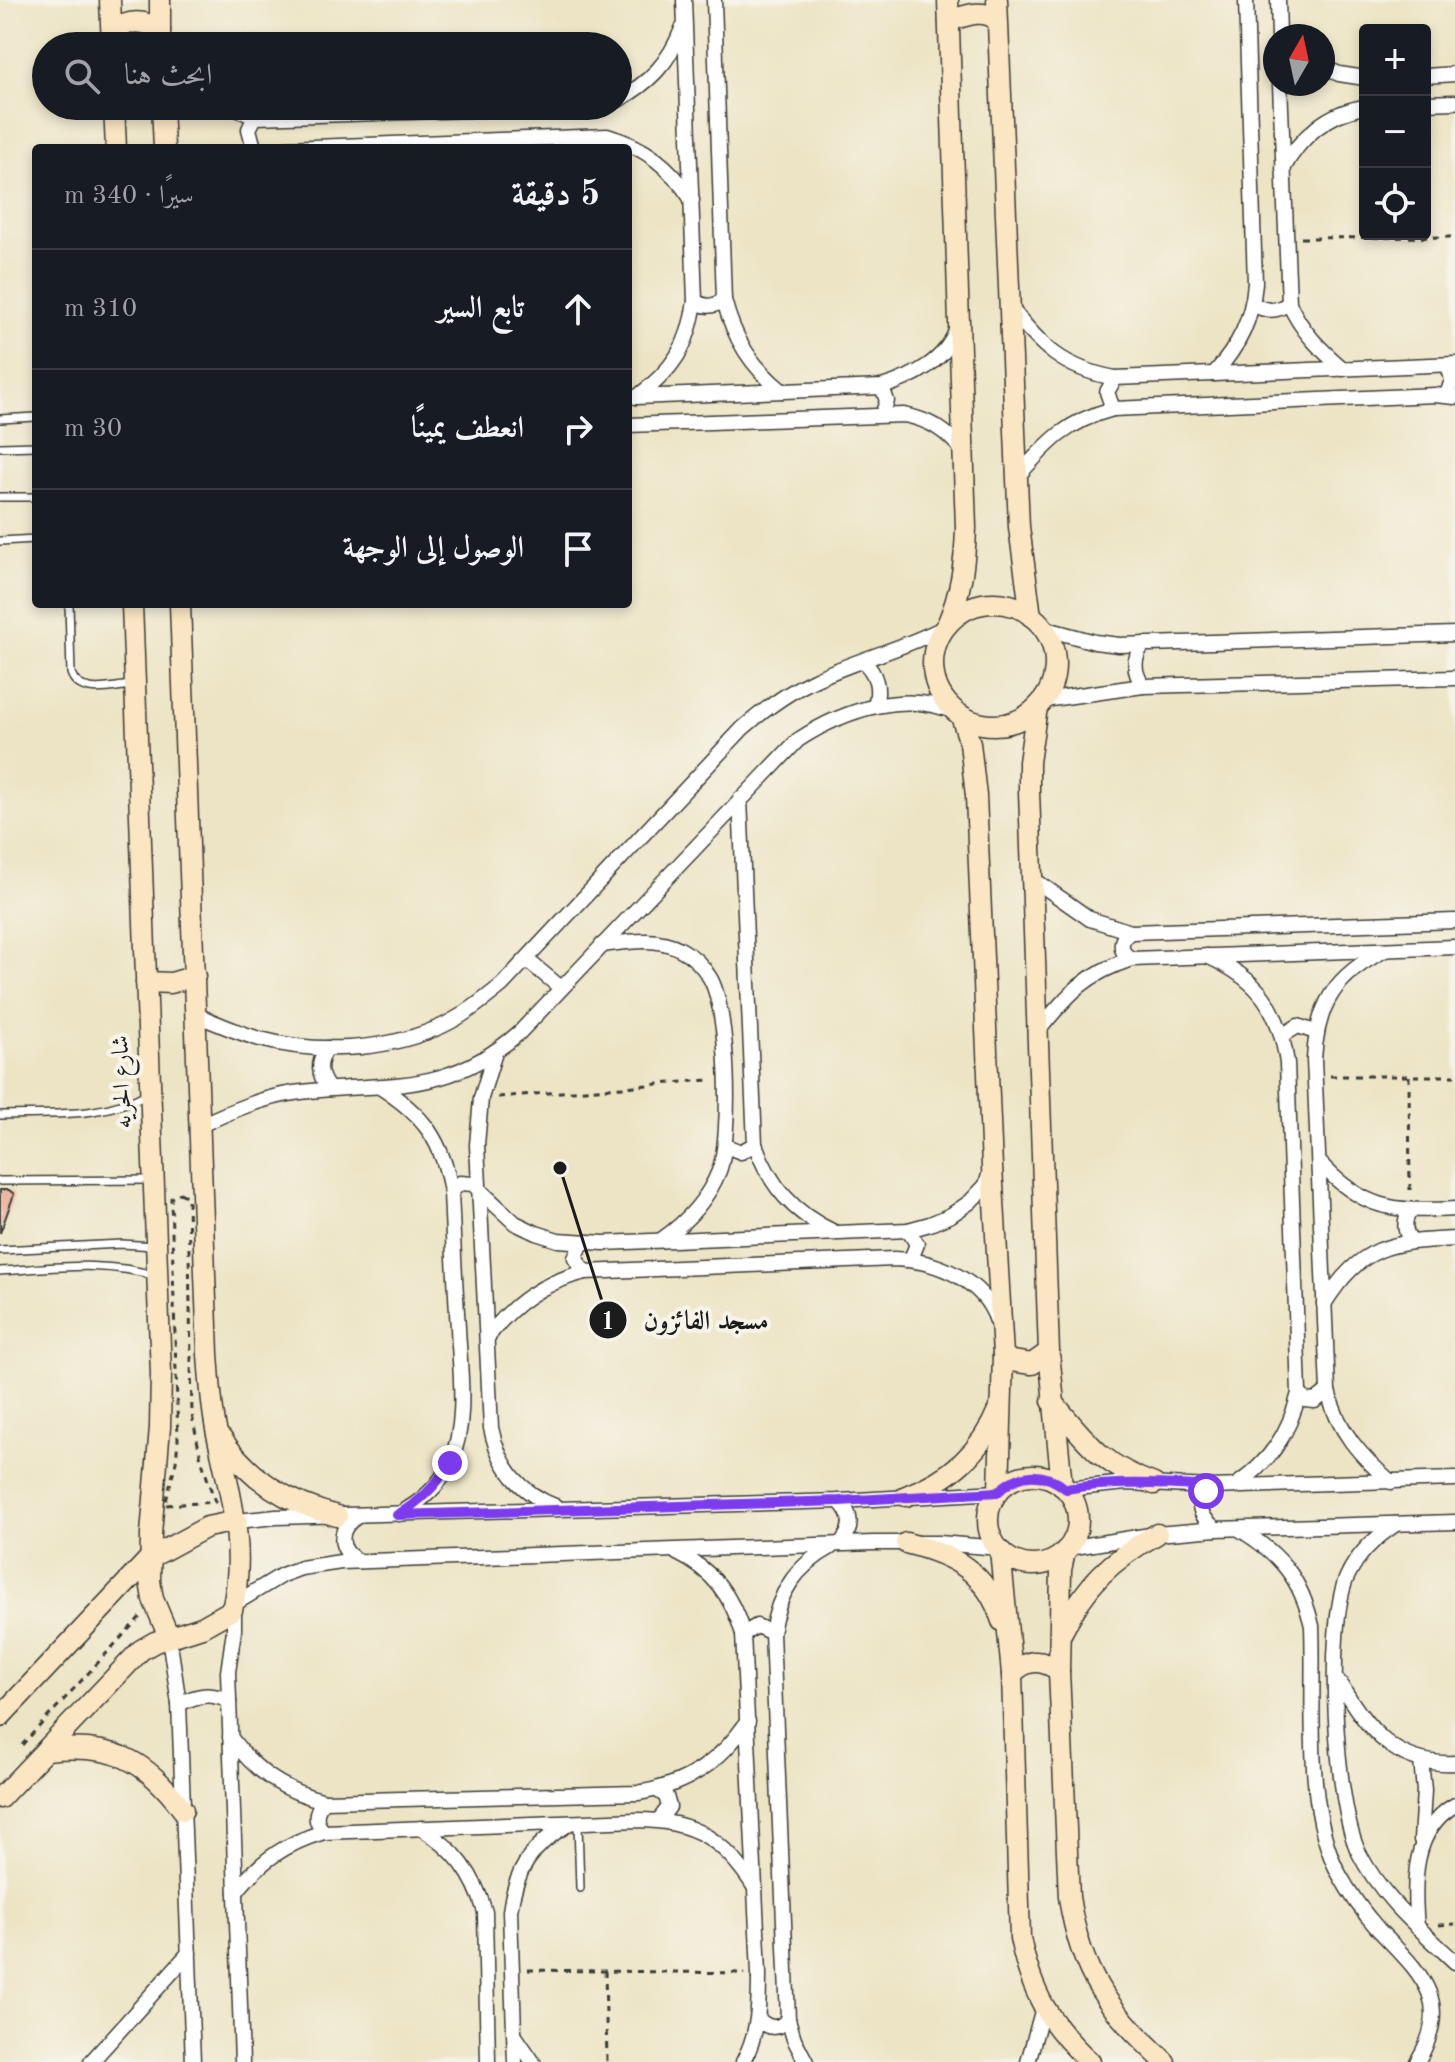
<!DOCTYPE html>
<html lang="ar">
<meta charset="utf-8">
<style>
:root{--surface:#171b24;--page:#20242c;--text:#f1f3f6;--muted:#9ea1a6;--line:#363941}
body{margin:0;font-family:"Old Standard TT",Amiri,serif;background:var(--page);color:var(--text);direction:rtl}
.controls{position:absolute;right:24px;top:24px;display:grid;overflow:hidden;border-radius:8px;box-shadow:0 4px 12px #0003}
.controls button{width:72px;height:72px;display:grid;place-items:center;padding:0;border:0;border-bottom:2px solid var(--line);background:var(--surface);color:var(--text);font:40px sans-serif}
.compass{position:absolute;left:1263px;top:24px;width:72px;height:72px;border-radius:50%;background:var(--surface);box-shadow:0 4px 12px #0003;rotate:9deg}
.stop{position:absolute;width:24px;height:24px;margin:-18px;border:6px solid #7c3aed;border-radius:50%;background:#fff}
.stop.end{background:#7c3aed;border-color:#fff;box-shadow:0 2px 8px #0008}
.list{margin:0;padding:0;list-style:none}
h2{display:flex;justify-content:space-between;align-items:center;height:104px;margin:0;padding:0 32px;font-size:34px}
h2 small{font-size:26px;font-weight:400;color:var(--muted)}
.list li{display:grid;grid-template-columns:52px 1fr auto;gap:24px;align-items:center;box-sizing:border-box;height:120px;padding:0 32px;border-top:2px solid var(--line)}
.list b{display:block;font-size:30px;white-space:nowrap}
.list em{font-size:26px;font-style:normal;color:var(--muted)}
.icon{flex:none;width:44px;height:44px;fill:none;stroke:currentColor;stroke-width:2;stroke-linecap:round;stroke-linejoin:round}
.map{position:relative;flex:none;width:1455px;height:2062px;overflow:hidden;direction:ltr}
.search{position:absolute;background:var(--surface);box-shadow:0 4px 12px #0003;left:32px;top:32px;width:600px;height:88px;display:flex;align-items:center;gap:20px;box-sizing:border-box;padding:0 28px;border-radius:44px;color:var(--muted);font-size:30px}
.panel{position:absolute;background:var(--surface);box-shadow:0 4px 12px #0003;left:32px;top:144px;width:600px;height:464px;border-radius:8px;direction:rtl}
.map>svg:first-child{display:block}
.building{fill:#e8ae99}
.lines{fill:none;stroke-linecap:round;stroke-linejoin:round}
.lane-casing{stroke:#3b3a35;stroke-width:10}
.street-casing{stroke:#3b3a35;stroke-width:17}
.secondary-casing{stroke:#3b3a35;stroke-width:23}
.path{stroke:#3b3a35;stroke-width:3;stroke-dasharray:6 6;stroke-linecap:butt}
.lane{stroke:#fff;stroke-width:7}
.street{stroke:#fff;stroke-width:14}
.secondary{stroke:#fbe6c4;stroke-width:20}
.route{stroke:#7c3aed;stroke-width:10}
.labels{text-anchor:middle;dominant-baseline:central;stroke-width:8;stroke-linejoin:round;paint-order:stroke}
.street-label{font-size:24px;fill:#1c1c1c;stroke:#f7f3e8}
.leader{fill:none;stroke:#1c1c1c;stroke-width:3}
.callout-dot{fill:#1c1c1c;stroke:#f7f3e8;stroke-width:3}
.mark-label{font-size:24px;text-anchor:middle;font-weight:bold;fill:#fff}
.callout-label{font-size:26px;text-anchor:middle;font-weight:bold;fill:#1c1c1c;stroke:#f7f3e8;stroke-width:8;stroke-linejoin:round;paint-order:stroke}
</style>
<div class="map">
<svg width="1455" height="2062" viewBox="0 0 1455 2062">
<rect width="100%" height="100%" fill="#f7f3e8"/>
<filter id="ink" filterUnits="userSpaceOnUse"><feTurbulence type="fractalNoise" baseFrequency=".0125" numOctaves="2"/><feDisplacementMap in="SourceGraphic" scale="16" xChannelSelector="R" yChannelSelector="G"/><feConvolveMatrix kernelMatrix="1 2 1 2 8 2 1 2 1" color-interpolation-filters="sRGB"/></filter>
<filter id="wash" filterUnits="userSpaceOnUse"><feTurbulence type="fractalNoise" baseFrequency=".006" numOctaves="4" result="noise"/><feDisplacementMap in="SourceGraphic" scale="32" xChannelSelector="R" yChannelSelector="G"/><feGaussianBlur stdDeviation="1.8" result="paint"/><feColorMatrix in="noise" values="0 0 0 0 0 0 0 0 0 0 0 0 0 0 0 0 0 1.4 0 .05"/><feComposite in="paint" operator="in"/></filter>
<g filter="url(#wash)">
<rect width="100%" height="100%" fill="#ece4c4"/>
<g id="blocks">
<polygon class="building" points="0,1190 9,1190 14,1194 0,1233"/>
</g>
</g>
<g filter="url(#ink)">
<use href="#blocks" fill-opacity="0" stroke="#3b3a35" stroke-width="2"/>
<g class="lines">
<g class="lane-casing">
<g id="lane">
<polyline points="0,419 36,417"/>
<polyline points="0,447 36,446"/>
<polyline points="0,497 36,497"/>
<polyline points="0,541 36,539"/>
<path d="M69,604L71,673C79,697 111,687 131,685"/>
<path d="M0,1115C50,1113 103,1119 148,1093"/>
<polyline points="0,1181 151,1180"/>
<polyline points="0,1250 122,1244 154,1246"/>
<path d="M0,1271C53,1268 105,1260 156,1276"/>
<polyline points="578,1823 580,1888"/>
</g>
</g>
<g class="street-casing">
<g id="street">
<path d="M714,0L724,300C734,339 751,366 782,391"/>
<polyline points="1278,0 1279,36"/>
<polyline points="1323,67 1339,74 1365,78"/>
<polyline points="1425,76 1455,74"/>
<path d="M1280,84L1289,303C1301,331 1320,349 1343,369"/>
<path d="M618,100C649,83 669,63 682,29"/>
<polyline points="1425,103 1455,102"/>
<polyline points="229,106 255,117 599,106"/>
<polyline points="254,148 249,129 255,117"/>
<path d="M286,148L607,136C645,147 670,166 692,200"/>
<path d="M1283,169C1300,137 1328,112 1365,107"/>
<path d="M695,301C705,308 714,307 724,300"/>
<path d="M1253,304C1266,312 1277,312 1289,303"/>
<path d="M1010,307C1042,347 1062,368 1115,378L1455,364"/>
<path d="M1214,374C1239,346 1252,320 1255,283L1246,0"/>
<polyline points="882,387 887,401 882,415"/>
<polyline points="1447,395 1452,380 1448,365"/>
<path d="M636,397L882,387C912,378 948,360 957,327"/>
<path d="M637,397C673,370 689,346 695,301L684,0"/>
<polyline points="1113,409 1107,392 1115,378"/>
<path d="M628,425L904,415C930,420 947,431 964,452"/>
<path d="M1017,477C1048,442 1067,421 1113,409L1435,395L1455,397"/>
<polyline points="1043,628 1095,642 1119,645 1455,634"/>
<path d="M863,661C877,674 880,688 875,706"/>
<path d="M1143,686C1133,671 1133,659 1143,644"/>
<polyline points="1044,700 1143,686 1455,678"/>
<path d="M740,799L755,1144C770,1186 793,1213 834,1232"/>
<polyline points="1033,879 1090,919 1131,932 1455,921"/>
<path d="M1131,932C1118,939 1119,953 1132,959"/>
<path d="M602,945C627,942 656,936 680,949C692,955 703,966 710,978C729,1010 732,1137 719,1171C707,1201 687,1222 661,1240"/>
<path d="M1385,950C1336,975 1317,1003 1314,1059L1328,1391C1337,1430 1361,1457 1391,1482"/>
<path d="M1207,956C1259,979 1279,1008 1287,1063L1299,1393C1289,1434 1270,1462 1235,1486"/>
<polyline points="527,960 561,988"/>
<path d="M196,1015C217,1023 238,1033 260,1039C316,1054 382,1051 435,1029C460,1019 481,1002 502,985L743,728C765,709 788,692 814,680C858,659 904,649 947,626"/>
<path d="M1038,1031C1068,994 1086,973 1132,959L1455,947"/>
<polyline points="1283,1035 1298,1026 1315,1032"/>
<path d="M327,1048C317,1063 318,1075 329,1089"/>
<path d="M495,1052L481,1098L477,1145L491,1428C499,1467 520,1493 557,1507"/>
<path d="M380,1087C424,1115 443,1141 451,1192C453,1238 455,1283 458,1328C460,1371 468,1423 450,1463C440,1486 421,1502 399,1514"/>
<path d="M201,1125C231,1111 261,1098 294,1093C385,1080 442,1100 520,1032L798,740C844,710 908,688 959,714"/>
<polyline points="726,1146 741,1152 755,1144"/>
<path d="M1319,1162C1363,1210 1393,1212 1455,1209"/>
<polyline points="451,1192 460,1183 473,1184 515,1223 536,1233 558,1240 604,1243 908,1230 930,1224 951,1215 970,1202 986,1185 990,1172"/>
<path d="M1410,1211C1403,1222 1404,1231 1411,1241"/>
<polyline points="908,1230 917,1244 911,1259"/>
<polyline points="582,1243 575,1258 585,1272"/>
<path d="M1324,1304C1361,1245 1390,1242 1455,1239"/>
<path d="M487,1338C513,1303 542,1283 585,1272L894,1259C935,1260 983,1279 997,1321"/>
<polyline points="1299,1393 1305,1400 1315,1401 1328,1391"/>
<path d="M1211,1487C1193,1502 1199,1516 1216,1529"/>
<polyline points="1066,1489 1126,1483 1211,1487 1455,1479"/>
<path d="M839,1501C853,1514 853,1530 840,1544"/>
<path d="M358,1516C337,1528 337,1551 359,1561"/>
<polyline points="237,1521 276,1517 839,1501 998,1492"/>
<path d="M1396,1524C1375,1538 1358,1553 1347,1577C1325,1625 1335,1806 1359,1853C1382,1898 1419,1928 1455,1962"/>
<path d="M1239,1529C1281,1554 1301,1579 1312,1626C1315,1702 1303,1807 1339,1874C1350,1894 1363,1912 1378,1929C1419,1972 1455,2000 1417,2062"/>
<polyline points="1068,1548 1157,1534 1216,1529 1455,1522"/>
<path d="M677,1553C713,1570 732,1596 743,1634L759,1973C759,2006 759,2032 743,2062"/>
<polyline points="743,1634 757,1626 772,1633"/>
<polyline points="169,1637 179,1704 193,2062"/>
<path d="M1339,1682C1368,1729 1394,1766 1455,1763"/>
<path d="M179,1704C197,1695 210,1692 229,1701"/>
<path d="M230,1737C256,1772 283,1791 325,1801L638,1793C687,1785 720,1762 748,1721"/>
<polyline points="1421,1761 1424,1790 1421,1840"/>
<polyline points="657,1790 666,1796 669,1807 659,1820"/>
<path d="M421,1828C455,1849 474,1874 485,1912L488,2062"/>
<path d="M324,1832C314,1822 314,1811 325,1801"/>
<path d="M236,1892C260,1861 286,1843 324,1832L637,1820C694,1820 725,1840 755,1888"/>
<path d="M1417,1927C1413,1884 1412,1829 1455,1805"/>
<path d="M759,2019C768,2030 780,2029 788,2019"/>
<polyline points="515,2036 533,2062"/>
<polyline points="91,2062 189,1953"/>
<polyline points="242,2062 228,1672 234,1630 234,1604 282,1575 301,1568 341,1562 873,1543 939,1543 999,1548"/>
<path d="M515,2062L510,1911C515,1871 532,1845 567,1825"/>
<path d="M806,2062L794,2039L788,2019L772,1633C778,1593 796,1566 831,1547"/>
<polyline points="1028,2062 1043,2008"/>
</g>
</g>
<g class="secondary-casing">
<g id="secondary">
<polyline points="110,0 112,46"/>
<polyline points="160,0 160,46"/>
<polyline points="997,0 1019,527 1031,616"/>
<path d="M949,21C965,16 983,8 997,20"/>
<path d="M112,31C129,20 143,19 160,30"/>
<polyline points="114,106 116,148"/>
<polyline points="162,106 164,148"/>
<circle cx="994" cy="664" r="61"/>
<polyline points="132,604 161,1374 160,1427 151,1534 150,1581 153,1599 169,1637"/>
<path d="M947,625C961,593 965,563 966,528L948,0"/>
<polyline points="1037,707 1029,762 1029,791 1049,1352 1062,1486"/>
<polyline points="961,716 970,743 976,796 992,1167 1003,1355 999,1490"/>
<polyline points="146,982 171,983 195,976"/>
<polyline points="1003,1355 1011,1361 1032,1364 1049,1352"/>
<path d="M1052,1401C1087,1442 1101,1465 1154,1484"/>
<path d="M221,1438C251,1480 288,1503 337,1516"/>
<circle cx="1033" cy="1520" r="45"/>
<path d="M906,1496C950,1479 981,1453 999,1408"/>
<path d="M906,1543C954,1555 986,1571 1002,1621"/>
<path d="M1000,1550L1012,1674L1020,1938C1031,1992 1049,2024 1090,2062"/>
<path d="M1065,1551L1061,1570L1059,1671L1069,1897C1081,1977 1108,2008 1165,2062"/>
<path d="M1062,1632C1086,1584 1111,1560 1157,1534"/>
<path d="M1012,1674C1026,1659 1042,1658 1059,1671"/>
<polyline points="0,1717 150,1558 207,1527 237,1521"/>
<path d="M46,1750C111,1743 144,1757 183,1810"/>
<path d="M0,1798L141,1650L155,1642L202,1627L232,1610C247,1549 230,1494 217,1434C211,1407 210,1380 208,1354L180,604"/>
</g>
</g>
<g class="path">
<polyline points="1301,238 1455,237"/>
<polyline points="1330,1076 1455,1076"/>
<polyline points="1409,1076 1410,1192"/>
<polyline points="498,1097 709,1080"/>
<polygon points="180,1193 188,1197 192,1415 201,1459 215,1502 165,1505 176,1462 178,1440 171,1198"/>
<polyline points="22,1745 141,1616"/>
<polyline points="1439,1925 1455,1924"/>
<polyline points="528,1970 745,1973"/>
<polyline points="605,1971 607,2062"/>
</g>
<use href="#lane" class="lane"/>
<use href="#street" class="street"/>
<use href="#secondary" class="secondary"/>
</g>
</g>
<g class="lines" filter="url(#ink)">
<path class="route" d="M450,1463C435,1487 421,1501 397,1515L839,1501L998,1492C1019,1471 1044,1471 1066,1489C1115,1481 1162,1484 1211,1487L1206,1491"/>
</g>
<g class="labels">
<g class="street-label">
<text transform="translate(123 1082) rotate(-92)">شارع الحريه</text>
</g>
</g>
<path class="leader" d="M560 1168L608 1320"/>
<g class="callout-dot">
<circle cx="560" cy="1168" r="8"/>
<circle cx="608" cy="1320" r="20"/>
</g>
<g class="mark-label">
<text x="608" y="1329">1</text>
</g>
<g class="callout-label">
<text x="706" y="1329">مسجد الفائزون</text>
</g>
</svg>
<div class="controls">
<button>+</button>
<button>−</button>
<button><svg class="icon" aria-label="locate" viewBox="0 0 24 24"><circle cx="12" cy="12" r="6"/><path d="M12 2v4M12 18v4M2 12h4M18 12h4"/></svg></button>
</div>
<svg class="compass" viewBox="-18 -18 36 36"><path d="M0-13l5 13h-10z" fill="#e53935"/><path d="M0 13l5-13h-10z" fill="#9ea1a6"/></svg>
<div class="stop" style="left:1206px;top:1491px"></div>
<div class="stop end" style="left:450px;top:1463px"></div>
<div class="search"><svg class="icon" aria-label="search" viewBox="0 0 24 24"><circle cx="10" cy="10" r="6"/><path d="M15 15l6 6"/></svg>ابحث هنا</div>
<section class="panel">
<h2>5 دقيقة<small>سيرًا · 340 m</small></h2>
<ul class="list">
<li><svg class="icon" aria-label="ahead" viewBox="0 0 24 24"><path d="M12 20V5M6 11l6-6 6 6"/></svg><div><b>تابع السير</b></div><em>310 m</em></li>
<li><svg class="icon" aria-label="right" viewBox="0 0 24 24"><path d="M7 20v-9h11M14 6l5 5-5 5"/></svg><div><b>انعطف يمينًا</b></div><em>30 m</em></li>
<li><svg class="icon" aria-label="arrive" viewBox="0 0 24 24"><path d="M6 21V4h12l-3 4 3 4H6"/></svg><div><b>الوصول إلى الوجهة</b></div></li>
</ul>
</section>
</div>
